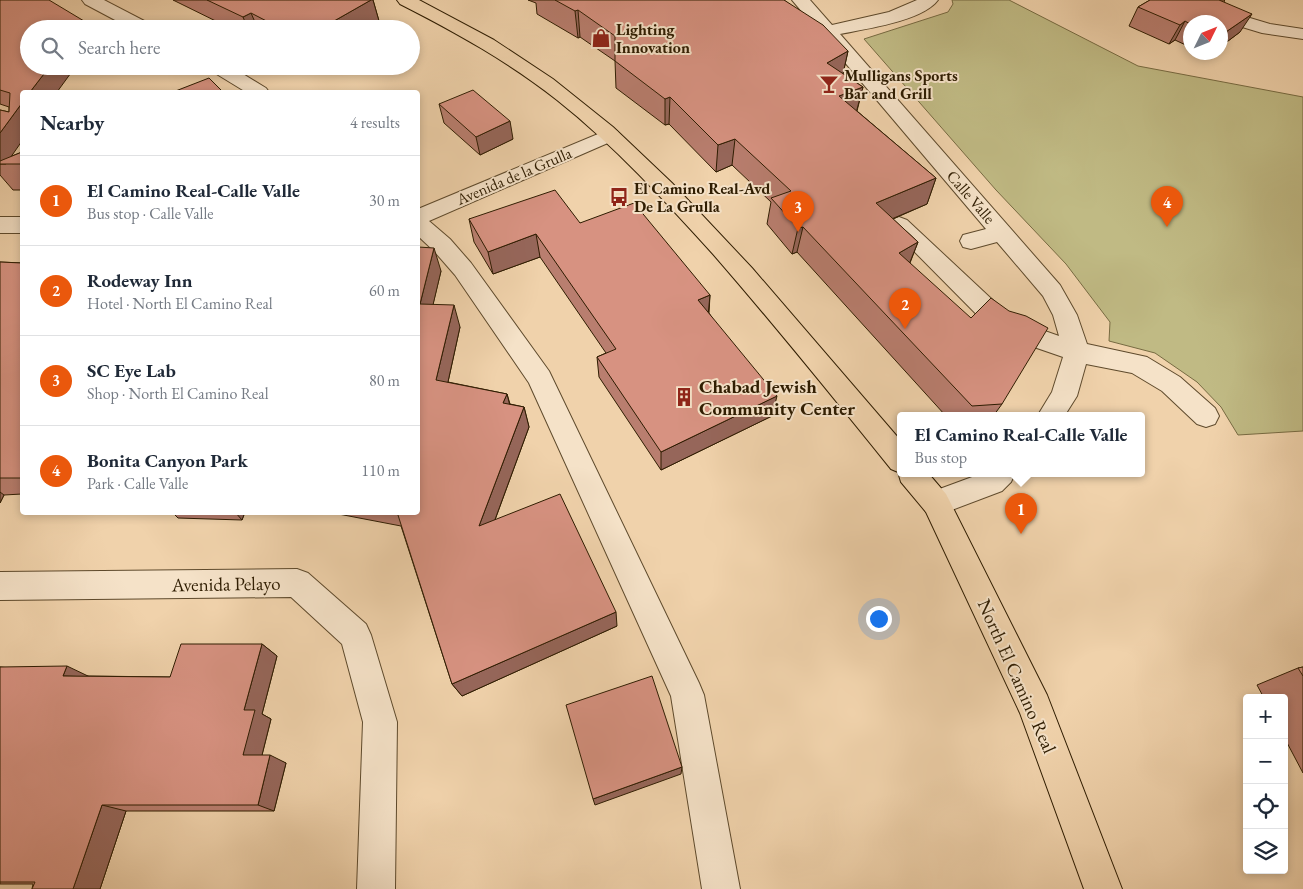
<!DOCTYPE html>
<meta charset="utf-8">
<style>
:root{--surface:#fff;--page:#f2f2f3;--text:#1f2937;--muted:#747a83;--line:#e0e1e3;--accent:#ea580c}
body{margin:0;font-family:"EB Garamond",serif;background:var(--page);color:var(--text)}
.controls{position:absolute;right:15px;bottom:15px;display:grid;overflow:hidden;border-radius:5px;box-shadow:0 2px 8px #0003}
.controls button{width:45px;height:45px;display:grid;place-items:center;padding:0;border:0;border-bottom:1px solid var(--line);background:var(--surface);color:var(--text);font:25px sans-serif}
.compass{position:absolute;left:1183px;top:15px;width:45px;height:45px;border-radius:50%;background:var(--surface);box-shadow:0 2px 8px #0003;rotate:47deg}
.you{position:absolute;left:878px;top:618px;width:18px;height:18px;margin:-12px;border:4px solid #fff;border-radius:50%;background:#1a73e8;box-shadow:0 0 0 8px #1a73e833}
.badge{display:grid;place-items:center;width:32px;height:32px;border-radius:50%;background:var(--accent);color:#fff;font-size:16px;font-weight:700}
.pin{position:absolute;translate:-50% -41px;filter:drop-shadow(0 1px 2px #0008)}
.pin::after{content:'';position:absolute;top:26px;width:18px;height:15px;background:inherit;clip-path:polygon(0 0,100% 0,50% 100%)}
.popup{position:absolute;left:897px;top:412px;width:248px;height:65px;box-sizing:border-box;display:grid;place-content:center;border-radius:5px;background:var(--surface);filter:drop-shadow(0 1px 4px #0005);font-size:16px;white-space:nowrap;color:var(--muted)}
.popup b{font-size:19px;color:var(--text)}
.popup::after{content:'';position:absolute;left:50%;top:100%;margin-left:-10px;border:10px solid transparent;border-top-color:var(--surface)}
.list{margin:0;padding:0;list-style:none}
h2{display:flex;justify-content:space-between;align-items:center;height:65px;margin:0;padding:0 20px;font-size:21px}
h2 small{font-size:16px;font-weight:400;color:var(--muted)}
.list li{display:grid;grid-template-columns:32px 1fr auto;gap:15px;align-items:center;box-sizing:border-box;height:90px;padding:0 20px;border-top:1px solid var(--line)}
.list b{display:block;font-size:19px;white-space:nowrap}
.list p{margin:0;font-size:16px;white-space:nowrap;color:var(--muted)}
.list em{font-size:16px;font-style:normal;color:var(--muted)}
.icon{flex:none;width:28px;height:28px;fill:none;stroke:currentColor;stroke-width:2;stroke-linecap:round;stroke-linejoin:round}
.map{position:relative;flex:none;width:1303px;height:889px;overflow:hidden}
.search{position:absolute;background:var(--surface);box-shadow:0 2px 8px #0003;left:20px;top:20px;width:400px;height:55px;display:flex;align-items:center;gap:12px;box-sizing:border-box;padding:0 18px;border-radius:28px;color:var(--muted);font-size:19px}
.panel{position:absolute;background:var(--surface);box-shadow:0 2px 8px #0003;left:20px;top:90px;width:400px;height:425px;border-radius:5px}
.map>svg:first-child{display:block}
.green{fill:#c0ba84;stroke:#776b42}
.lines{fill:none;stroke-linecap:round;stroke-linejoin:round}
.minor-casing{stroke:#5e4a2c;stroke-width:2}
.major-casing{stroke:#2e1c01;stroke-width:2}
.minor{fill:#f5e2c8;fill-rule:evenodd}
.major{fill:#f0d2ab;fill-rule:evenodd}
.wall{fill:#b97e6f;stroke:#2e1c01}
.shaded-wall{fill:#96665a;stroke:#2e1c01}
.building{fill:#d79281;stroke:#2e1c01}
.labels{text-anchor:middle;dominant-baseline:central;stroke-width:4;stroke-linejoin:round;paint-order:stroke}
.far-poi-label{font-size:16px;font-weight:bold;fill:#2e1c01;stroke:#f5e2c8;text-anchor:start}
.far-street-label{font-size:16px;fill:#2e1c01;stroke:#f5e2c8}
.poi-label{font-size:19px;font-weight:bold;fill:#2e1c01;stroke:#f5e2c8;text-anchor:start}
.street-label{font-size:19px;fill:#2e1c01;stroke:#f5e2c8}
</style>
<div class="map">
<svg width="1303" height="889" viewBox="0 0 1303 889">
<rect width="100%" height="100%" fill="#f0d2ab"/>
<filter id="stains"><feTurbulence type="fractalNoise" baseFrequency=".004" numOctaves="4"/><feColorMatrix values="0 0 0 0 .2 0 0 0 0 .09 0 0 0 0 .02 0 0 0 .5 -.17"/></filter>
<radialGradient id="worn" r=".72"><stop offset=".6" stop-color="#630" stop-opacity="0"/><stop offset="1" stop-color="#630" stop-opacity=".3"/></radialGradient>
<polygon class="green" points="952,0 1009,0 1138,66 1303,97 1303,431 1238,435 1221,407 1197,382 1155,353 1109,341 1110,322 1066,264 996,190 864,39 948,12 953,4"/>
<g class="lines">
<g class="minor-casing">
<g id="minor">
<polygon points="82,0 104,0 152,25 155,29 132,29 85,4"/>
<path d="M792,0H810L832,25L889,12L917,0H938C923,21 865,29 840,34L1060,285L1077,315L1087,344L1147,357L1180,377L1215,408L1219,416L1215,424L1206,427L1197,424L1162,391L1132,373L1086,364L1077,396L1065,415H1038L1052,392L1063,357L996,334L888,225L891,220L899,217L907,220L1014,320L1059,336L1053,315L1043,296L997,242L971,249L963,247L960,241L963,235L986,229Z"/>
<polygon points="1163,0 1190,0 1270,24 1303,29 1303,39 1262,33 1166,4"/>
<polygon points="208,66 230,66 266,88 269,92 246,92 210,70"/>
<polygon points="610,129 617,131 620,135 617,139 429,221 450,239 471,263 549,371 699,683 704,695 740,889 702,889 671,696 529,383 455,275 434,251 418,236 418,209"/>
<rect x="0" y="217" width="22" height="16"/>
<polygon points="983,473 1015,473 1011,482 1002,491 936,516 926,512 922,503 926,494"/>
<polygon points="297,569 308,573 366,624 371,635 397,722 395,889 357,889 363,722 342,644 291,597 0,600 0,572"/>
</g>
</g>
<g class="major-casing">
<path id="major" d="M397,0H419L494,40L553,79L613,127L672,183L752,268L901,441V473H928L946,494L1047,695L1122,889H1084L1020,713L926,512L901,482L898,472L891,469C833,397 774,324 713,254C664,200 615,146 557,100C509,62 455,32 400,4Z"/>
</g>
<use href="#minor" class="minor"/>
<use href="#major" class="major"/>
</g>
<g class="wall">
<polygon points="0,0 84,21 88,29 29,29 12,156 22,152 22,190 13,190 0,175 0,110 9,112 9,107 0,104"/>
<polygon points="173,0 373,0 379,21 365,29 232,29"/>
<polygon points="528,0 784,0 848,51 843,74 863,87 857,111 936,178 927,204 893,219 918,242 910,263 1002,404 994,415 945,415 797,252 792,254 767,224 771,202 732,165 716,172 669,124 665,125 616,88 615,61 580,37 578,38 537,14 536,3"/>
<polygon points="1150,0 1225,0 1224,1 1240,32 1220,47 1220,22 1190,22 1190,47 1175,40 1169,44 1129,26 1138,7"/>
<polygon points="1202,52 1212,52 1208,55"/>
<polygon points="439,104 513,139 480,155 444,123"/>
<polygon points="469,219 580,223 710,295 709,313 772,416 661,470 599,377 597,357 606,353 540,257 493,274 474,242"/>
<polygon points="418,247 441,271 433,304 460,327 448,382 507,394 510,404 524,407 529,427 495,520 617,626 462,696 452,684 401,526 328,512 418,512"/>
<polygon points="0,262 22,263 22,494 4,495 0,503"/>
<polygon points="172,512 245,512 242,520 178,518"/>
<polygon points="262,644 277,656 262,714 271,719 262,755 286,763 274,811 126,811 100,889 32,889 33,884 0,884 0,667 88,676 170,677"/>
<polygon points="1303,667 1303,773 1284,737 1284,698 1264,698 1257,685 1298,668"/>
</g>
<g class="shaded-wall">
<polygon points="371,0 373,0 379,21 365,29 320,29"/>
<polygon points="578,10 580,37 578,38 575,11"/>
<polygon points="251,13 258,29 248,29 243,17"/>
<polygon points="1252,14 1240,32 1220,47 1220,36"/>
<polygon points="84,21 88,29 78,29"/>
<polygon points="1185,21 1175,40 1169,44 1180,25"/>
<polygon points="848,51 842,78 827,63"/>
<polygon points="50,66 76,66 57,92 30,92"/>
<polygon points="863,87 856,113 839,96"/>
<polygon points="670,97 669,124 665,125 665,99"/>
<polygon points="22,103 22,141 6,164 0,164 0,133"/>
<polygon points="510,121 513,139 480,155 476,137"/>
<polygon points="735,139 732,165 716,172 718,145"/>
<polygon points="936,178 927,204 868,229 876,203"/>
<polygon points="803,227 797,252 792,254 798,228"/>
<polygon points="536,234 540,257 493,274 488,252"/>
<polygon points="918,242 908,267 899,253"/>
<polygon points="434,248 441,271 428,326 420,304"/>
<polygon points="710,295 708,316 698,300"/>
<polygon points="454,305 460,327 444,400 436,380"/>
<polygon points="507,394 512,414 503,403"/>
<polygon points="777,396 772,416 661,470 661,452"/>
<polygon points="524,407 529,427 486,544 479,526"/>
<polygon points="0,492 4,495 0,503"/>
<polygon points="235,512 245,512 242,520"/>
<polygon points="616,612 617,626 462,696 452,684"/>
<polygon points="262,644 277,656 262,714 271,719 260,763 243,755 244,710"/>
<polygon points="67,666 90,677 63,676"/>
<polygon points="270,755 286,763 274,811 258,805"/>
<polygon points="682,767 681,774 595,805 593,799"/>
<polygon points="102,805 126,811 100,889 73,889"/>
</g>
<g class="building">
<polygon points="0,0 49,0 84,21 78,29 29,29 29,66 50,66 30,92 22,92 22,103 0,133 0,110 9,112 10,93 0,90"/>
<polygon points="207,0 371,0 320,29 282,29 251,13 243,17"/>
<polygon points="555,0 784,0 823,25 848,51 827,63 863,87 839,96 936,178 876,203 918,242 899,253 971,318 991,298 1009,311 1026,316 1048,328 1002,404 972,406 803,227 798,228 771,198 791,191 735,139 718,145 670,97 665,99 615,61 615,36 578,10 575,11"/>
<polygon points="1150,0 1219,0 1252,14 1220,36 1220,22 1190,22 1190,24 1185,21 1180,25 1138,7"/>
<polygon points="209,78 223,92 173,92"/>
<polygon points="473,90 510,121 476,137 439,104"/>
<polygon points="22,152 22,164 0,164 0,161"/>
<polygon points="555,190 580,223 634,203 710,295 698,300 777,396 661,452 597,357 616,349 536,234 488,252 469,219"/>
<polygon points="418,247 434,248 420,304 454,305 436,380 507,394 503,403 524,407 479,526 560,494 616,612 452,684 397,512 418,512"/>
<polygon points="0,262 22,263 22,478 0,478"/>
<polygon points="181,644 262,644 244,710 255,710 243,755 270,755 258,805 102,805 73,889 32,889 35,882 0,882 0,667 67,666 63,676 170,677"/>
<polygon points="1303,667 1303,676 1298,668"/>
<polygon points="652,676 682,767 593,799 566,705"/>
</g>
<defs>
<g id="shop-bare" transform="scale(1.5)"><path d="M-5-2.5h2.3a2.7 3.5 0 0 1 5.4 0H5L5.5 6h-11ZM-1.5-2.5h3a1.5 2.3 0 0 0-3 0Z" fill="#8f2418" stroke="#f5e2c8" stroke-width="2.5" paint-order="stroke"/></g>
<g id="bar-bare" transform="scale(1.5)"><path d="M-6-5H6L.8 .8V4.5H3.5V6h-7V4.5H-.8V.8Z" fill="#8f2418" stroke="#f5e2c8" stroke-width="2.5" paint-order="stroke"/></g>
<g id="bus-bare" transform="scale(1.5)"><path d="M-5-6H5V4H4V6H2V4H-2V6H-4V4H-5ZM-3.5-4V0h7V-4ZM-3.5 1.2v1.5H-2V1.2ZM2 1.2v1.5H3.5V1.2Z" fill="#8f2418" stroke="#f5e2c8" stroke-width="2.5" paint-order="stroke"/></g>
<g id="building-bare" transform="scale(1.5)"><path d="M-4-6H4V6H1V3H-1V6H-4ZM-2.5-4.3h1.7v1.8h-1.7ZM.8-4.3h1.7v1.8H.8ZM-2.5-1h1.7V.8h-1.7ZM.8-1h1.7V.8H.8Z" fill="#8f2418" stroke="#f5e2c8" stroke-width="2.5" paint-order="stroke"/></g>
</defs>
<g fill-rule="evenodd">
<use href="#shop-bare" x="601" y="38"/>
<use href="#bar-bare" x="829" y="84"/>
<use href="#bus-bare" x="619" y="197"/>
<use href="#building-bare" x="684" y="397"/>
</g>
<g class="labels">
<g class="far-poi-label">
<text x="616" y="29">Lighting<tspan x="616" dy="18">Innovation</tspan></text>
<text x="844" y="75">Mulligans Sports<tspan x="844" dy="18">Bar and Grill</tspan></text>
<text x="634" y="188">El Camino Real-Avd<tspan x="634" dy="18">De La Grulla</tspan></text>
</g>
<g class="far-street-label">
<text transform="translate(514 176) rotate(-23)">Avenida de la Grulla</text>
<text transform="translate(971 197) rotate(49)">Calle Valle</text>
</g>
<g class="poi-label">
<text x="699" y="386">Chabad Jewish<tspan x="699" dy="22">Community Center</tspan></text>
</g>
<g class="street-label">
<text transform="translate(226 584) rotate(-1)">Avenida Pelayo</text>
<text transform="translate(1017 676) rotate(66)">North El Camino Real</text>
</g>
</g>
<rect width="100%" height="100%" filter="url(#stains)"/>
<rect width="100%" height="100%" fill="url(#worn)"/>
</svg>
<div class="controls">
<button>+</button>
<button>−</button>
<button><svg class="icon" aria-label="locate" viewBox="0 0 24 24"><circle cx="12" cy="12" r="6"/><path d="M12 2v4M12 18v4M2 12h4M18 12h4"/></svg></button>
<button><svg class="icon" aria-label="layers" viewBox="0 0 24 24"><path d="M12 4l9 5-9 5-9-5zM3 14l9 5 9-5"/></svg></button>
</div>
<svg class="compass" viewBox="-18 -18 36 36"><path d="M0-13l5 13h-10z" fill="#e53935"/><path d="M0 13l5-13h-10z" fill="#747a83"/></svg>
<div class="you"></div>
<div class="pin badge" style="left:1021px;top:534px">1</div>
<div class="popup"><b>El Camino Real-Calle Valle</b>Bus stop</div>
<div class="pin badge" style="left:905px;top:329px">2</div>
<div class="pin badge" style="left:798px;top:232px">3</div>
<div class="pin badge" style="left:1167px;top:227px">4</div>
<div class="search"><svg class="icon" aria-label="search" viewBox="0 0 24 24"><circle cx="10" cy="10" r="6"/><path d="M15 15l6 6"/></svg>Search here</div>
<section class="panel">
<h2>Nearby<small>4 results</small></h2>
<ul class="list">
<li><span class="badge">1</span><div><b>El Camino Real-Calle Valle</b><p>Bus stop · Calle Valle</p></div><em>30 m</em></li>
<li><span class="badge">2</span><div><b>Rodeway Inn</b><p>Hotel · North El Camino Real</p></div><em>60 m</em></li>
<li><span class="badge">3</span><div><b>SC Eye Lab</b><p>Shop · North El Camino Real</p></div><em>80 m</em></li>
<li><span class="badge">4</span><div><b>Bonita Canyon Park</b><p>Park · Calle Valle</p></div><em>110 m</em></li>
</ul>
</section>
</div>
